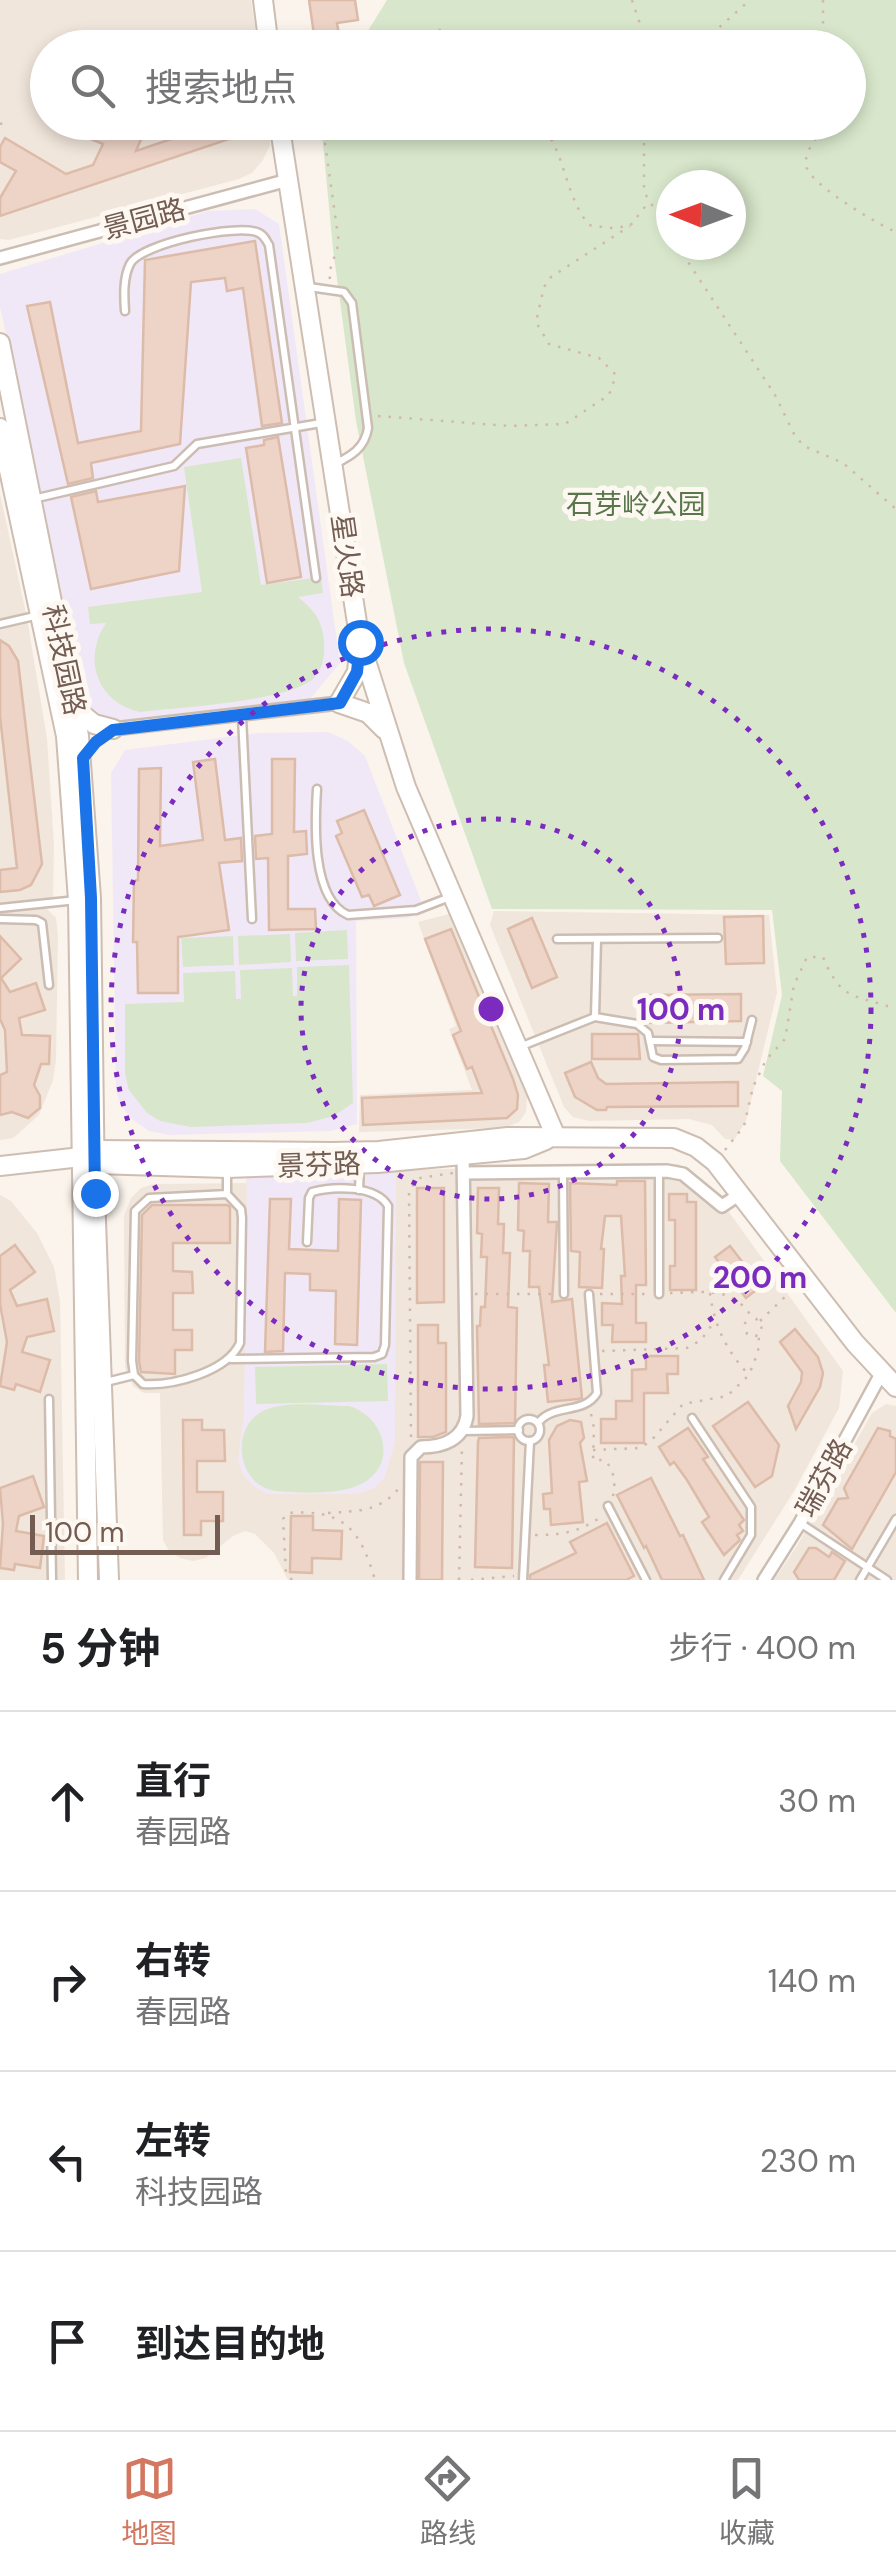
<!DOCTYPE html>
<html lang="zh">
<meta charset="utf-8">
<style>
:root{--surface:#fff;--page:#f2f2f2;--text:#202124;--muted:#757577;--line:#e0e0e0;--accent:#d47761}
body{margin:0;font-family:"DM Sans","Noto Sans SC",sans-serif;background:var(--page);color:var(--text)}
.compass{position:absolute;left:656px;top:170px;width:90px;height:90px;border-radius:50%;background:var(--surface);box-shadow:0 5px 15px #0003;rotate:271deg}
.scale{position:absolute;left:30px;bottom:25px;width:190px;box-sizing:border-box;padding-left:10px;border:5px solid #735c51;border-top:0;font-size:28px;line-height:35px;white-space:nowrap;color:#735c51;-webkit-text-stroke:8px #fdf8f2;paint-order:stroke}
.stop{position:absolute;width:30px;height:30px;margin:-22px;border:8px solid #1a73e8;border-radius:50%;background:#fff}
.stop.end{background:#1a73e8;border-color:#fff;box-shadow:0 2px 10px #0008}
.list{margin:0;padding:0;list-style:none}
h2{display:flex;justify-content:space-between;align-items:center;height:130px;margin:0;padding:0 40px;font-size:42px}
h2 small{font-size:32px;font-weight:400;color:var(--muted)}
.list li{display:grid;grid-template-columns:65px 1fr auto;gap:30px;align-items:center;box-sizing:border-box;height:180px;padding:0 40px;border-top:2px solid var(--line)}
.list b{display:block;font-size:38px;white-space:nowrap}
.list p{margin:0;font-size:32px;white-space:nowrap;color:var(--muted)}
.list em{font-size:32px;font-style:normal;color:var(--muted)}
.icon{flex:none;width:55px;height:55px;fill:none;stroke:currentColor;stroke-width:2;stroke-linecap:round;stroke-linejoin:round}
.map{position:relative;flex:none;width:896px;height:1580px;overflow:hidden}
.search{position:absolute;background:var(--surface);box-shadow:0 5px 15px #0003;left:30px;right:30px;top:30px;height:110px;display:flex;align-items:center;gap:25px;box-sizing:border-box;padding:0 35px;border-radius:55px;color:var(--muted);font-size:38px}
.sheet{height:850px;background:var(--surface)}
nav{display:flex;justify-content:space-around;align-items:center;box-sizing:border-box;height:140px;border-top:2px solid var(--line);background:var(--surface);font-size:28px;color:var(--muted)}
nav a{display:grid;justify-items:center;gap:5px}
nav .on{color:var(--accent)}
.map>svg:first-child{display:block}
.residential{fill:#f1e6db}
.education{fill:#f1e8f7}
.green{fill:#d8e7cb;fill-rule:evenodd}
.building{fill:#edd4c7;stroke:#ddbba9;stroke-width:2.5}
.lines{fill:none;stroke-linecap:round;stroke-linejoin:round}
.lane-casing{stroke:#ccbdb3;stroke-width:11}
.street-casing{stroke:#ccbdb3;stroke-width:16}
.secondary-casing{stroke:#cebdb1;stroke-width:22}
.path{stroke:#d2b8aa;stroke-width:2.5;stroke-dasharray:2.5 8;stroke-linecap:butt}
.lane{stroke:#fff;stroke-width:6}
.street{stroke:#fff;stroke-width:11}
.secondary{stroke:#fff;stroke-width:18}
.route{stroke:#1a73e8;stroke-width:12}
.ring{fill:none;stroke:#7b2cbf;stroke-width:5;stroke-dasharray:5 10}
.labels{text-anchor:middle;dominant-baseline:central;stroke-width:10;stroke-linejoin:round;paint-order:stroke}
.street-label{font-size:28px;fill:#735c51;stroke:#fdf8f2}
.park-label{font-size:28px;fill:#59774b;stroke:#fdf8f2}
.centre{fill:#7b2cbf;stroke:#fdf8f2;stroke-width:5}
.ring-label{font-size:30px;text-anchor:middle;font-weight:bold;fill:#7b2cbf;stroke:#fdf8f2;stroke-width:10;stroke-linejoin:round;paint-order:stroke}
</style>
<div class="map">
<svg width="896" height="1580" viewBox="0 0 896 1580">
<rect width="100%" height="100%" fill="#faf4ec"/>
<g class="residential">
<polygon points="0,0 251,0 258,47 48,48 48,122 268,123 270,145 263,160 252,173 239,179 9,240 0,239"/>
<polygon points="0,494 27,618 47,739 54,845 53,901 46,908 56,918 58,935 56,1060 53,1080 39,1115 13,1138 0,1140"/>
<polygon points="494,911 769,915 777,993 746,1121 734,1140 725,1139 712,1125 689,1119 589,1121 573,1117 564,1107 490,925"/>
<polygon points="449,914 527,1097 526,1112 519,1122 504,1128 359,1132 360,1095 472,1090 449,1029 456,1026 418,922"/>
<polygon points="640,1163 679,1164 716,1194 843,1371 839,1408 794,1491 738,1580 288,1580 274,1553 255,1534 245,1531 233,1536 206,1558 193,1561 180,1558 169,1551 163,1540 160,1393 144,1393 133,1386 125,1368 124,1216 131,1198 141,1188 153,1184 246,1183 247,1175"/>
<polygon points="0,1195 11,1201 37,1233 54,1267 60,1301 65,1580 0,1580"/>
<polygon points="886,1404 896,1406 896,1580 774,1580 797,1546 872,1413"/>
</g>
<g class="education">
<polygon points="255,209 279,224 340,663 310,699 112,721 98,716 85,703 0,307 0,274 208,211"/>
<polygon points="328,732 348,741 365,756 425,911 408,918 356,921 357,1124 331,1131 169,1135 149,1131 133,1120 121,1106 116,1090 111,773 125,750 257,733"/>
<polygon points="396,1170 395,1442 385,1477 373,1489 355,1494 267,1494 252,1485 243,1475 238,1459 244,1414 247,1175"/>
</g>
<g class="green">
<path d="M387,0H896V1313L780,1161L782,1091L763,1076L782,995L772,910L492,909L404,663L356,421L333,249L321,123L848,122V48L358,47ZM671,185H731V245H671Z"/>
<path d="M241,458L261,585L321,577L323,593L298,597C314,610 323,621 324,642C325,655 323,668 314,678C290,702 177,707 140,712C97,703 82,659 106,623L90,624L88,607L202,592L184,467Z"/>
<polygon points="347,930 348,959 296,961 295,933"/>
<polygon points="290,934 291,962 239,965 238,936"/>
<polygon points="233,936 234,965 183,967 181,938"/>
<polygon points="349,965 353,1103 334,1116 307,1123 191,1127 160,1121 147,1113 129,1090 125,1074 125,1004 184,1002 183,973 235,971 236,999 241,999 240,970 292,968 293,996 297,996 297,967"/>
<polygon points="387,1364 388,1401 256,1404 255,1367"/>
<path d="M349,1406C386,1417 399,1467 359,1485C338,1495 300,1493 276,1491C236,1486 229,1426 265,1410C288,1400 324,1406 349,1406Z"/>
</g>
<g class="building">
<polygon points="309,0 355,0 358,20 337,23 341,48 316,48"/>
<polygon points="84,122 110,122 142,137 136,151 192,132 171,122 227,122 232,138 0,216 0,198 16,171 0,162 0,147 5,138 66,174 93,165 103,144 79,134"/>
<polygon points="255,241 282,423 262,426 243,288 227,291 225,278 191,282 180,444 91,463 93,478 68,484 27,306 50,302 78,443 141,431 145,260"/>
<polygon points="278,437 301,577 267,583 246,448 264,445 264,440"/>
<polygon points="185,486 179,571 91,589 71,497 96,491 98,502"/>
<polygon points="0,640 9,646 18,661 42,864 31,885 20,890 0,892 0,870 17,868 0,716"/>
<polygon points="215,759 225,840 241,838 242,861 219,863 229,930 178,937 178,993 138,993 137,942 133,942 134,881 138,880 139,769 161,768 160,846 203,840 193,762"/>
<polygon points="272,759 295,759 294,832 306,831 307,854 288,856 288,909 315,909 316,929 269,930 268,858 256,859 255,836 272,834"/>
<polygon points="364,810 400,895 374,906 369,895 362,897 336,836 342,833 337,821"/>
<polygon points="763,916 764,963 726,964 724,917"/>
<polygon points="532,918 557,977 532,988 508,929"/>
<polygon points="451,929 513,1079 518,1095 517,1109 507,1118 363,1125 362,1098 482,1093 472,1067 467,1069 453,1035 461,1031 425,939"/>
<polygon points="0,936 21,959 1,978 10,992 36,983 45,1010 19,1018 22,1035 50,1036 49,1064 41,1064 34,1085 40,1096 40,1108 28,1118 12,1112 0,1115 0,1075 7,1072 5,1030 0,1019"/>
<polygon points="741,994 741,1021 649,1023 650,995"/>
<polygon points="592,1034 638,1034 640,1059 592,1059"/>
<polygon points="591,1062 598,1078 606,1084 738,1082 738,1106 607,1107 606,1110 597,1110 575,1097 565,1073"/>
<polygon points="617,1181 645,1181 646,1285 636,1285 636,1323 646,1323 646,1342 612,1342 613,1325 602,1325 602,1303 622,1304 621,1276 625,1276 621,1216 605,1216 601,1249 604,1249 602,1288 579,1287 580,1252 571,1251 570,1183 617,1185"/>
<polygon points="519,1183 549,1184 548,1222 557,1222 552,1302 572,1299 582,1398 578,1399 548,1402 544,1365 549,1365 539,1287 529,1287 530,1251 523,1251 524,1231 518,1230"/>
<polygon points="417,1188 444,1188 444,1302 417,1303"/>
<polygon points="478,1188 499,1188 498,1224 504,1224 503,1253 510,1253 508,1307 517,1308 515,1423 479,1424 477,1326 480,1326 481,1307 485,1307 487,1257 481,1257 482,1234 477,1233"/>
<polygon points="669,1194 687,1194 687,1202 696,1202 696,1290 670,1290 670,1266 675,1266 675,1220 669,1220"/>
<polygon points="270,1199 291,1199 289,1249 338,1251 339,1199 361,1200 357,1345 335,1344 336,1291 310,1290 310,1274 285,1273 283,1351 265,1352"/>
<polygon points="152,1205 227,1205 230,1207 230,1243 173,1243 173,1271 192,1272 193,1293 173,1293 173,1330 192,1330 192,1350 175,1350 175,1374 141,1372 139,1361 142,1215"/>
<polygon points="15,1245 35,1272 10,1290 17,1306 47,1299 54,1331 27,1337 22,1352 50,1360 40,1392 16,1384 14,1390 0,1386 7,1342 0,1304 0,1256"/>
<polygon points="730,1246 761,1286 746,1298 715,1257"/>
<polygon points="418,1325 438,1325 438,1343 446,1343 446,1432 433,1437 418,1437"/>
<polygon points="795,1329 818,1357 823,1373 820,1387 796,1429 788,1406 801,1382 802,1372 780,1342"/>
<polygon points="646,1356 678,1356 678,1374 667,1374 668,1393 644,1393 644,1443 601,1443 601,1419 616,1419 616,1401 632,1401 632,1370 646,1369"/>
<polygon points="748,1402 779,1445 772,1476 755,1487 713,1426"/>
<polygon points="183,1420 202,1420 202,1430 224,1430 225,1461 197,1461 197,1492 223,1492 223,1521 201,1521 201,1535 184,1535"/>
<polygon points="570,1420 581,1422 584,1438 580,1443 587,1481 579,1482 583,1522 551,1525 550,1509 544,1509 543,1494 552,1493 549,1440 557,1426"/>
<polygon points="688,1428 708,1457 703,1459 744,1520 739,1525 743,1531 737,1535 740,1540 724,1555 702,1522 709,1517 687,1480 674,1462 670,1465 659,1447"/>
<polygon points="878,1428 890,1431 890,1436 896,1439 896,1472 852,1549 823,1525 838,1499 848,1498 844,1488"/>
<polygon points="514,1437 512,1568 475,1567 478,1442 479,1438"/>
<polygon points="420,1462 443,1462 442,1580 419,1580"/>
<polygon points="33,1476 44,1507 19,1516 16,1531 44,1536 40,1568 15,1564 14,1570 0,1568 3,1524 0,1488"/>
<polygon points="651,1478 680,1536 683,1535 704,1580 662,1580 646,1546 644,1548 617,1495"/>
<polygon points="291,1516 313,1516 313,1530 342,1531 341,1559 312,1558 312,1573 290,1572"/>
<polygon points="607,1523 634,1576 626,1580 530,1580 530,1575 576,1553 570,1542"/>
<polygon points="809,1548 816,1548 829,1557 832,1552 845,1561 834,1580 799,1580 794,1572"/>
</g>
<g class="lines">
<g class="lane-casing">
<g id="lane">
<path d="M309,287L344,292L352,303L368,428C365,448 351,456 335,464"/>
<path d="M125,311C124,296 123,278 130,264C141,243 239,223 259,233C265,236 265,239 269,245L316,578"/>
<polyline points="33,499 174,466 197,444 321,423"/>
<polyline points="0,624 39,615"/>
<polyline points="242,717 252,919"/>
<path d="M317,789C315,822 311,899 348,915L416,910L450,897"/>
<polyline points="0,908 77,900"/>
<polyline points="0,919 36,920 42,923 49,985"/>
<polyline points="557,939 718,938"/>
<polyline points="595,1017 637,1024 648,1033 653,1057 661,1060 738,1059 745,1048 752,1020"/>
<polyline points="651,1041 747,1042"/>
<polyline points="522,1046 595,1017 597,939"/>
<polyline points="563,1174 564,1294"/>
<polyline points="359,1190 360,1166"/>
<path d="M227,1194L149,1198L135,1211L132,1361L134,1375L143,1384C173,1386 227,1372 240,1343L242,1218L241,1209L227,1194V1170"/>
<polyline points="659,1294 659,1172"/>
<path d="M231,1359L374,1357L382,1354L385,1345L388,1206C376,1185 333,1186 312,1192L309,1198L307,1242"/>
<polyline points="106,1382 134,1375"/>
<polyline points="49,1399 52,1580"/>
<polyline points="692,1418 751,1507 751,1535 724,1580"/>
<circle cx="529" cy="1430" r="11"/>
<path d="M538,1423C553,1403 584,1415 597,1393L589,1294"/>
<polyline points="464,1431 519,1430"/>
<polyline points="608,1506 646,1580"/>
<polyline points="800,1523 887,1580"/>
<polyline points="523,1580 530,1441"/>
<polyline points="860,1580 896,1519"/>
</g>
</g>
<g class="street-casing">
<g id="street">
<polyline points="0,258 288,180"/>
<polyline points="113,729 339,703"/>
<polyline points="464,1173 667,1171 683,1174 722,1206 740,1194"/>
<path d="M410,1580L411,1457L421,1447C443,1447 463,1440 467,1416L463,1155"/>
<polyline points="764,1580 800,1523 881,1374"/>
</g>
</g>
<g class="secondary-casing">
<g id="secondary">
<polyline points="263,0 269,48"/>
<polyline points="279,122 360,642 406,787 556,1137"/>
<polyline points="0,343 79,736 91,898 95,1193 109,1580"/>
<polyline points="0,428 66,736 78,900 88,1580"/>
<polyline points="359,652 357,672 339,703 368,713 384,729"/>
<polyline points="73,707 94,724 113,729"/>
<polyline points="86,1159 95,1164 227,1168 378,1163 524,1149 546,1140"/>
<polyline points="0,1166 81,1157 95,1150 332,1152 379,1151 508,1137 674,1138 696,1147 715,1162 855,1343 896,1387"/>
</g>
</g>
<g class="path">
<polyline points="632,0 648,48"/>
<polyline points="823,0 823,48"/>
<polyline points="414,48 433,30 447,30 457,48"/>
<polyline points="696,48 750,0"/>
<polyline points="322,122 339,243 329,273 330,279"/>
<path d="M539,122C566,151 564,195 589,225L609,228L630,226L648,203"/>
<polyline points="644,122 644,192 671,236"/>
<path d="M829,122C820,135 804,149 806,165C807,183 879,225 896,232"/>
<polyline points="0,124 8,122"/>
<polyline points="677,245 775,395 795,436 804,446 843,463 896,509"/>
<polyline points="378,416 509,426 565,424 609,395 616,375 599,358 549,344 536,322 544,287 551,277 630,226"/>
<path d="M725,1150L744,1126L753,1087L766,1060L785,1039L794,985L807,957H823C842,1003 856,994 896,1009"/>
<path d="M670,1293C691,1293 717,1288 736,1300C746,1307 750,1317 760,1321L762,1330L756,1336L747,1334L745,1323L752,1318"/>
<path d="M710,1293C714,1325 726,1350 748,1374"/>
<polyline points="475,1294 552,1294"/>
<polyline points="600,1294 647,1294"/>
<polyline points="760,1321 793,1289"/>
<polyline points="602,1351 687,1348 701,1340 714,1322"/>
<path d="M591,1414L594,1428L593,1460H605C614,1471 616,1482 613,1496"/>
<polyline points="411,1437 409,1190 420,1178 453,1173"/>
<polyline points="593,1450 639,1448 650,1442 683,1404 727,1396 749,1375 758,1352 759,1336"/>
<path d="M328,1513C357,1511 380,1512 399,1488"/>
<path d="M535,1535C562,1535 580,1532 602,1516"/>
<path d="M292,1580L286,1573L283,1519L288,1513C343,1509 360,1528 375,1580"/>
<polyline points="459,1580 462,1447"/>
<polyline points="471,1580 514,1576"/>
</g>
<use href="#lane" class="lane"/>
<use href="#street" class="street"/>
<use href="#secondary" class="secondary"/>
</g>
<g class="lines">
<polyline class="route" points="95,1193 91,898 83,758 96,742 113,730 340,703 357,672 360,642"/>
</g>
<g class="ring">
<circle cx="491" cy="1009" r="190"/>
<circle cx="491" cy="1009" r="380"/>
</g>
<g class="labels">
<g class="street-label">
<text transform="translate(144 219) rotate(-15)">景园路</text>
<text transform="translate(347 556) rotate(82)">星火路</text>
<text transform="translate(64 660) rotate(78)">科技园路</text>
<text transform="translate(319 1165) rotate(-2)">景芬路</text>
<text transform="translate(824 1478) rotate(-61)">瑞芬路</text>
</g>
<g class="park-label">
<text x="636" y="504">石芽岭公园</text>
</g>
</g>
<circle cx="491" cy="1009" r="15" class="centre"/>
<g class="ring-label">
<text x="681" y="1020">100 m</text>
<text x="760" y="1288">200 m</text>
</g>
</svg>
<svg class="compass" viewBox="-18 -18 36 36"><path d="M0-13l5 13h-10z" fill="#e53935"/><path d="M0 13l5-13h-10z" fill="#757577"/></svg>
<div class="scale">100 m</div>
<div class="stop" style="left:360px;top:642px"></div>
<div class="stop end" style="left:95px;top:1193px"></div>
<div class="search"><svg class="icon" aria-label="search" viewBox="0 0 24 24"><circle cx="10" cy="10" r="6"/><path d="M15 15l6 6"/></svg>搜索地点</div>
</div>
<section class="sheet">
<h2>5 分钟<small>步行 · 400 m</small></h2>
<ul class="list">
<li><svg class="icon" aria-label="ahead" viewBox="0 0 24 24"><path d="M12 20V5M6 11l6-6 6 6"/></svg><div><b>直行</b><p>春园路</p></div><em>30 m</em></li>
<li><svg class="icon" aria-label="right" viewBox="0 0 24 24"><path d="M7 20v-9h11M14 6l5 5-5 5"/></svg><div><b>右转</b><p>春园路</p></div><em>140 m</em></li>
<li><svg class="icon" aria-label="left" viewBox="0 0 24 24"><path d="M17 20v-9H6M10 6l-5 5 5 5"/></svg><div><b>左转</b><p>科技园路</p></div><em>230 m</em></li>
<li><svg class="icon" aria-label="arrive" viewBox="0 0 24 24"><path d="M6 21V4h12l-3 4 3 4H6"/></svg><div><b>到达目的地</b></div></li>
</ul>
</section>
<nav>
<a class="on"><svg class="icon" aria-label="map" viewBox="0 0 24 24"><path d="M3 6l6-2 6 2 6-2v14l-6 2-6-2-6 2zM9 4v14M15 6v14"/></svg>地图</a>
<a><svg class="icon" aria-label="directions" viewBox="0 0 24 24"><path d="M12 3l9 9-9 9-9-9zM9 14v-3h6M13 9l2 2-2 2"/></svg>路线</a>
<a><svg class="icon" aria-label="saved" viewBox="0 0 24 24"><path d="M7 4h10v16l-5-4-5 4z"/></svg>收藏</a>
</nav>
